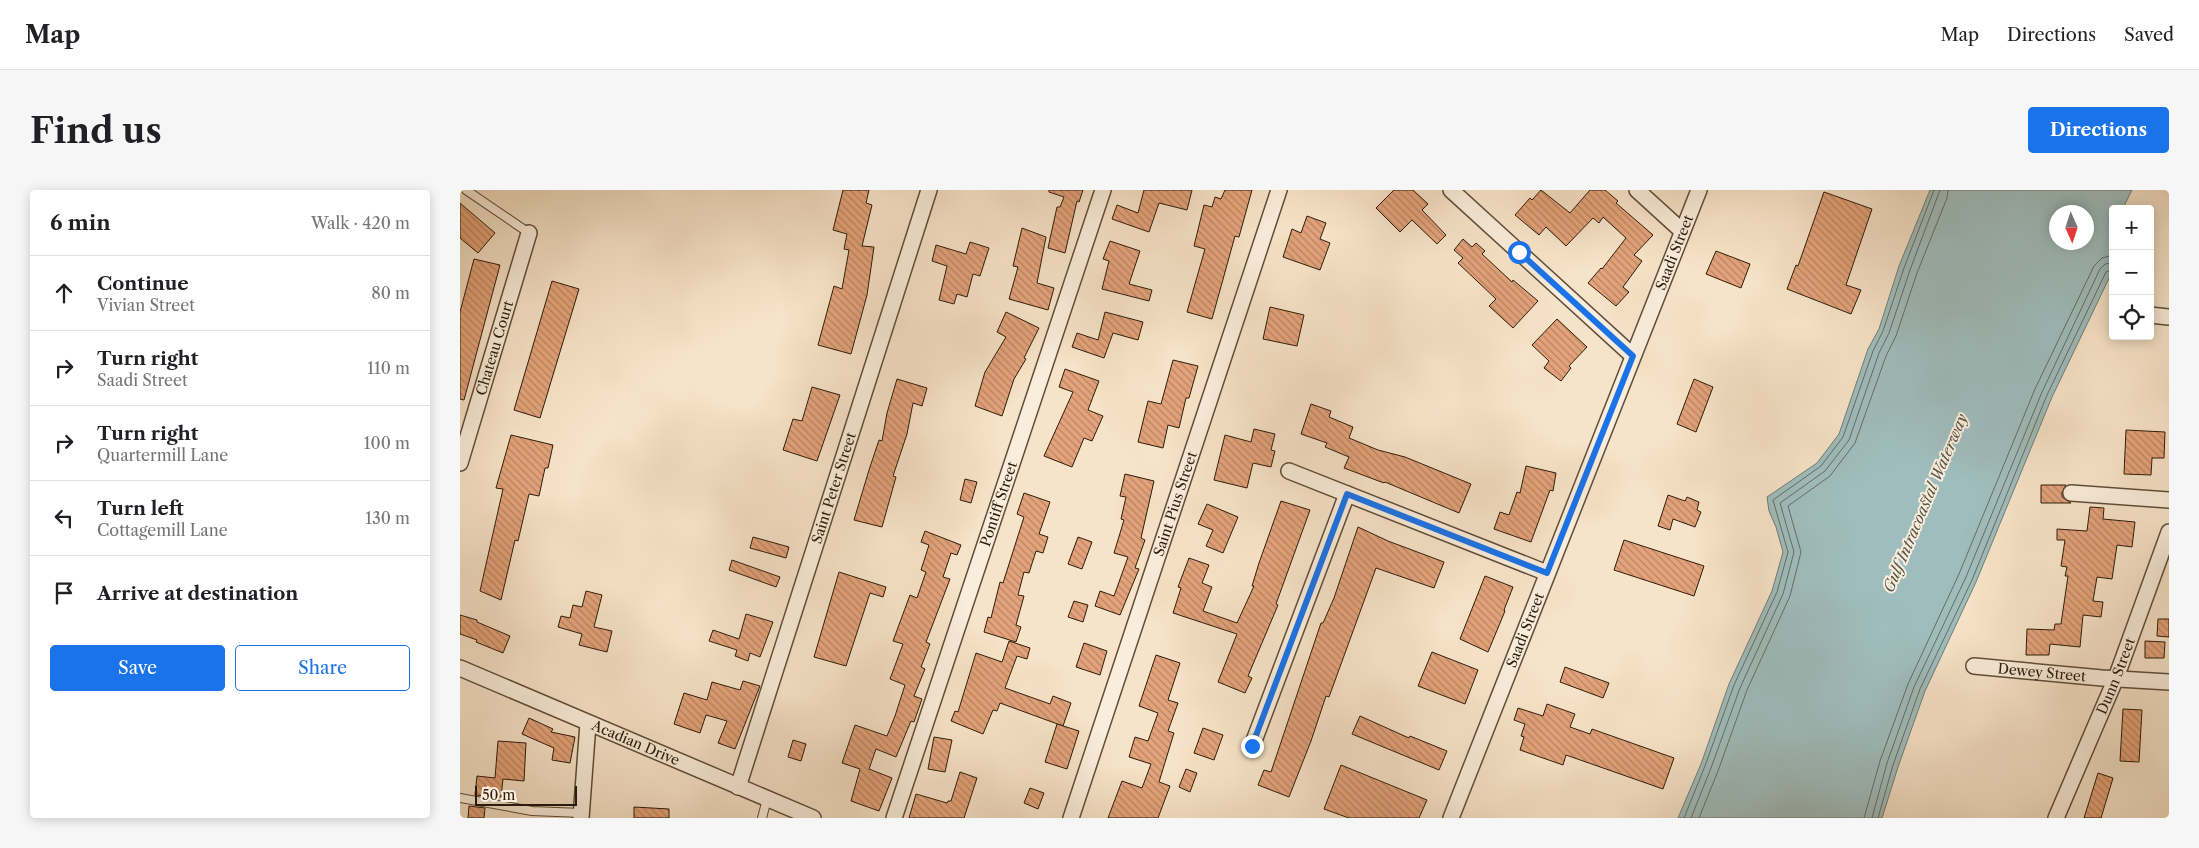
<!DOCTYPE html>
<meta charset="utf-8">
<style>
:root{--surface:#fff;--page:#f6f6f6;--text:#202124;--muted:#757577;--line:#e0e0e0;--accent:#1a73e8}
body{margin:0;font-family:"Libre Caslon Text",serif;background:var(--page);color:var(--text)}
.controls{position:absolute;right:15px;top:15px;display:grid;overflow:hidden;border-radius:5px;box-shadow:0 2px 12px #0003}
.controls button{width:45px;height:45px;display:grid;place-items:center;padding:0;border:0;border-bottom:1px solid var(--line);background:var(--surface);color:var(--text);font:25px sans-serif}
.compass{position:absolute;left:1589px;top:15px;width:45px;height:45px;border-radius:50%;background:var(--surface);box-shadow:0 2px 12px #0003;rotate:177deg}
.scale{position:absolute;left:15px;bottom:12px;width:102px;box-sizing:border-box;padding-left:5px;border:2px solid #2d1b0b;border-top:0;font-size:14px;line-height:18px;white-space:nowrap;color:#2d1b0b;-webkit-text-stroke:4px #faeddb;paint-order:stroke}
.stop{position:absolute;width:15px;height:15px;margin:-11px;border:4px solid #1a73e8;border-radius:50%;background:#fff}
.stop.end{background:#1a73e8;border-color:#fff;box-shadow:0 1px 5px #0008}
.list{margin:0;padding:0;list-style:none}
h2{display:flex;justify-content:space-between;align-items:center;height:65px;margin:0;padding:0 20px;font-size:21px}
h2 small{font-size:16px;font-weight:400;color:var(--muted)}
.list li{display:grid;grid-template-columns:32px 1fr auto;gap:15px;align-items:center;box-sizing:border-box;height:75px;padding:0 20px;border-top:1px solid var(--line)}
.list b{display:block;font-size:19px;white-space:nowrap}
.list p{margin:0;font-size:16px;white-space:nowrap;color:var(--muted)}
.list em{font-size:16px;font-style:normal;color:var(--muted)}
.actions{display:flex;gap:10px;padding:15px 20px}
.actions a{flex:1;padding:11px 0;border:1px solid var(--accent);border-radius:5px;text-align:center;font-size:18px;color:var(--accent)}
.actions .main{background:var(--accent);color:#fff}
.icon{flex:none;width:28px;height:28px;fill:none;stroke:currentColor;stroke-width:2;stroke-linecap:round;stroke-linejoin:round}
.map{position:relative;flex:none;width:1709px;height:628px;overflow:hidden;border-radius:5px}
header{display:flex;align-items:center;gap:30px;box-sizing:border-box;height:70px;padding:0 25px;background:var(--surface);border-bottom:1px solid var(--line)}
header strong{font-size:24px}
nav{display:flex;gap:28px;margin-inline-start:auto;font-size:18px}
.intro{display:flex;align-items:center;justify-content:space-between;box-sizing:border-box;height:120px;padding:0 30px}
h1{margin:0;font-size:35px}
.button{padding:12px 22px;border-radius:5px;background:var(--accent);color:#fff;font-size:18px;font-weight:700}
main{display:flex;gap:30px;padding:0 30px}
aside{flex:1;background:var(--surface);border-radius:5px;box-shadow:0 2px 12px #0003}
.map>svg:first-child{display:block}
.water{fill:#9fbdbd;stroke:#717c76;fill-rule:evenodd}
.lines{fill:none;stroke-linecap:round;stroke-linejoin:round}
.shore{stroke:#666c64;stroke-width:1}
.building{fill:url(#building-back-hatch);stroke:#2d1b0b}
.lane-casing{stroke:#604d3a;stroke-width:10}
.street-casing{stroke:#604d3a;stroke-width:18}
.lane{stroke:#faeddb;stroke-width:8}
.street{stroke:#faeddb;stroke-width:15}
.route{stroke:#1a73e8;stroke-width:6}
.labels{text-anchor:middle;dominant-baseline:central;stroke-width:4;stroke-linejoin:round;paint-order:stroke}
.street-label{font-size:14px;fill:#2d1b0b;stroke:#faeddb}
.water-label{font-size:15px;font-style:italic;fill:#555449;stroke:#faeddb}
</style>
<header>
<strong>Map</strong>
<nav><a>Map</a><a>Directions</a><a>Saved</a></nav>
</header>
<div class="intro"><h1>Find us</h1><a class="button">Directions</a></div>
<main>
<aside>
<h2>6 min<small>Walk · 420 m</small></h2>
<ul class="list">
<li><svg class="icon" aria-label="ahead" viewBox="0 0 24 24"><path d="M12 20V5M6 11l6-6 6 6"/></svg><div><b>Continue</b><p>Vivian Street</p></div><em>80 m</em></li>
<li><svg class="icon" aria-label="right" viewBox="0 0 24 24"><path d="M7 20v-9h11M14 6l5 5-5 5"/></svg><div><b>Turn right</b><p>Saadi Street</p></div><em>110 m</em></li>
<li><svg class="icon" aria-label="right" viewBox="0 0 24 24"><path d="M7 20v-9h11M14 6l5 5-5 5"/></svg><div><b>Turn right</b><p>Quartermill Lane</p></div><em>100 m</em></li>
<li><svg class="icon" aria-label="left" viewBox="0 0 24 24"><path d="M17 20v-9H6M10 6l-5 5 5 5"/></svg><div><b>Turn left</b><p>Cottagemill Lane</p></div><em>130 m</em></li>
<li><svg class="icon" aria-label="arrive" viewBox="0 0 24 24"><path d="M6 21V4h12l-3 4 3 4H6"/></svg><div><b>Arrive at destination</b></div></li>
</ul>
<div class="actions"><a class="main">Save</a><a>Share</a></div>
</aside>
<div class="map">
<svg width="1709" height="628" viewBox="0 0 1709 628">
<defs>
<pattern id="building-back-hatch" width="6" height="6" patternUnits="userSpaceOnUse" patternTransform="scale(1.25)"><rect width="6" height="6" fill="#e4a37a"/><path d="M-1 5l2 2M0 0l6 6M5-1l2 2" fill="none" stroke="#b98462"/></pattern>
</defs>
<rect width="100%" height="100%" fill="#f7e3c8"/>
<filter id="stains"><feTurbulence type="fractalNoise" baseFrequency=".004" numOctaves="4"/><feColorMatrix values="0 0 0 0 .2 0 0 0 0 .09 0 0 0 0 .02 0 0 0 .5 -.17"/></filter>
<radialGradient id="worn" r=".72"><stop offset=".6" stop-color="#630" stop-opacity="0"/><stop offset="1" stop-color="#630" stop-opacity=".3"/></radialGradient>
<path class="water" d="M1470,0H1672L1665,14L1666,19H1653V80L1592,207L1516,392L1465,501L1438,577L1422,628H1218L1241,574L1269,494L1312,401L1323,362L1316,337L1309,321L1307,307L1357,273L1379,244L1408,159L1419,139L1439,76ZM1596,22H1626V52H1596Z"/>
<g class="lines">
<g class="shore">
<polyline points="1224,628 1245,576 1274,495 1317,402 1328,362 1313,310 1361,276 1383,247 1413,161 1423,141 1444,78 1474,0"/>
<polyline points="1231,628 1251,578 1280,498 1323,404 1334,362 1320,313 1365,281 1389,250 1419,163 1429,143 1450,80 1480,0"/>
<polyline points="1239,628 1258,581 1287,500 1330,406 1341,362 1328,316 1370,286 1395,253 1426,166 1436,146 1457,83 1487,8 1488,0"/>
<polyline points="1404,628 1420,571 1448,494 1499,384 1575,199 1634,76 1642,68 1653,65"/>
<polyline points="1412,628 1427,573 1454,497 1506,387 1582,202 1640,79 1645,74 1653,73"/>
<polyline points="1418,628 1433,575 1460,499 1512,390 1587,205 1646,82 1653,79"/>
</g>
</g>
<g class="building">
<polygon points="383,0 409,0 406,13 412,15 402,56 414,57 407,105 391,164 358,155 374,96 382,99 389,60 384,59 387,44 373,40"/>
<polygon points="589,0 623,0 619,12 617,11 605,63 588,58 597,17 600,17 604,7 589,2"/>
<polygon points="684,0 732,0 727,20 699,13 689,42 652,29 657,15 678,23"/>
<polygon points="765,0 792,0 779,47 775,46 752,129 727,122 745,59 734,56 744,15 752,17 755,7 761,9"/>
<polygon points="934,0 953,0 968,14 962,20 986,45 977,54 952,30 940,42 916,18"/>
<polygon points="1081,0 1110,23 1130,0 1145,0 1158,11 1156,13 1193,45 1174,65 1182,71 1163,97 1169,102 1156,116 1128,93 1141,78 1142,79 1166,48 1143,27 1139,33 1133,28 1106,56 1086,37 1079,45 1055,25 1070,8 1072,10"/>
<polygon points="1364,2 1412,19 1386,95 1401,100 1391,124 1327,99 1336,75 1338,76"/>
<polygon points="0,13 35,43 18,63 0,48"/>
<polygon points="847,26 866,33 860,49 870,53 860,80 823,67 832,39 841,43"/>
<polygon points="562,38 586,47 577,93 594,98 588,120 549,109 558,77 553,76"/>
<polygon points="1003,49 1012,57 1016,53 1025,61 1022,64 1052,92 1053,90 1078,111 1053,138 1029,116 1036,109 998,73 1003,68 994,60"/>
<polygon points="650,51 680,61 669,94 692,100 689,111 642,99 649,71 643,69"/>
<polygon points="510,52 529,58 520,86 513,84 507,107 497,104 494,114 479,110 487,76 472,71 476,55 506,64"/>
<polygon points="1256,61 1290,74 1281,98 1246,84"/>
<polygon points="14,69 40,75 4,210 0,209 0,122"/>
<polygon points="92,91 119,99 80,228 54,220"/>
<polygon points="810,117 844,125 837,156 803,149"/>
<polygon points="546,122 579,138 564,168 566,169 554,189 542,226 515,216 525,182 546,147 537,142"/>
<polygon points="645,122 683,132 678,150 653,143 644,168 612,157 617,143 638,150"/>
<polygon points="1097,129 1127,157 1109,176 1111,178 1101,191 1084,178 1089,171 1072,155"/>
<polygon points="713,170 738,176 729,208 726,208 719,238 708,235 703,258 678,252 688,211 701,214"/>
<polygon points="605,179 639,191 628,220 643,226 632,251 624,248 612,277 584,266 613,202 599,197"/>
<polygon points="437,189 467,198 462,216 453,213 447,244 433,286 436,287 422,337 394,330 409,280 419,250 422,251 427,223"/>
<polygon points="1234,189 1253,197 1236,242 1217,234"/>
<polygon points="352,197 380,205 357,271 323,260 333,229 342,231"/>
<polygon points="851,214 871,221 869,227 893,237 889,248 918,260 945,267 1011,294 999,323 925,292 924,293 884,278 889,267 865,257 867,253 841,244"/>
<polygon points="794,239 815,244 811,260 815,261 811,277 793,273 787,298 754,290 765,245 791,252"/>
<polygon points="1666,240 1705,242 1704,268 1692,268 1691,285 1664,284"/>
<polygon points="51,245 93,255 88,278 85,278 79,306 69,304 58,351 55,350 41,410 20,401 43,299 36,298"/>
<polygon points="1066,276 1096,283 1093,301 1090,300 1071,352 1034,339 1040,322 1049,325 1057,302 1060,303"/>
<polygon points="665,284 694,291 681,348 685,350 675,378 679,379 660,425 635,416 640,401 654,406 668,367 654,363 664,330 661,329 666,307 660,306"/>
<polygon points="505,289 517,292 511,313 500,310"/>
<polygon points="1581,295 1606,295 1602,302 1602,307 1611,313 1581,313"/>
<polygon points="564,303 590,312 579,344 588,347 583,363 576,361 569,383 564,382 558,405 564,406 556,435 561,437 556,452 524,442 528,427 531,428 540,392 543,393 564,327 557,324"/>
<polygon points="1208,305 1225,311 1227,307 1239,312 1237,320 1241,322 1235,337 1213,329 1210,340 1198,336"/>
<polygon points="821,311 850,320 816,414 818,415 788,486 792,488 785,503 758,492 777,444 713,423 721,398 718,397 729,368 749,375 742,393 752,397 743,421 777,433 794,396 792,396 799,373"/>
<polygon points="747,314 778,327 763,363 746,356 753,340 738,334"/>
<polygon points="1630,317 1644,318 1643,329 1675,332 1672,357 1657,355 1652,389 1637,387 1633,411 1643,412 1641,427 1623,425 1620,457 1590,454 1589,465 1566,465 1567,439 1594,440 1595,434 1601,434 1608,386 1605,386 1607,377 1601,376 1605,350 1597,350 1597,339 1627,341"/>
<polygon points="898,337 928,351 984,372 974,398 916,378 869,507 866,506 851,551 829,607 798,595 804,580 811,582 861,433 863,433 874,408"/>
<polygon points="465,341 501,355 497,365 491,363 483,387 490,389 466,452 470,454 461,477 465,479 454,506 462,509 454,532 451,531 436,567 416,559 409,579 432,588 419,621 391,611 400,579 382,573 395,535 427,546 435,526 445,495 430,489 443,454 433,451 450,405 457,408 466,382 461,380 469,355 461,352"/>
<polygon points="293,347 329,357 326,368 290,358"/>
<polygon points="618,347 632,352 622,379 608,374"/>
<polygon points="1164,350 1244,376 1234,406 1154,380"/>
<polygon points="272,370 320,387 316,397 269,380"/>
<polygon points="379,382 426,397 423,407 410,403 386,476 354,467"/>
<polygon points="1025,386 1053,397 1044,420 1045,421 1028,462 1000,449"/>
<polygon points="126,401 142,405 134,437 152,441 147,462 119,455 122,444 98,437 101,426 110,428 113,415 122,417"/>
<polygon points="614,411 628,415 623,432 608,427"/>
<polygon points="286,424 313,432 300,467 290,463 288,471 275,466 277,460 249,451 253,440 279,449"/>
<polygon points="0,425 17,430 17,432 50,446 43,463 16,452 17,450 0,444"/>
<polygon points="1698,429 1709,429 1709,447 1697,446"/>
<polygon points="549,451 570,458 567,469 557,466 545,498 590,514 593,506 611,513 603,536 540,513 537,521 533,520 523,544 491,531 495,521 498,522 516,463 542,472"/>
<polygon points="1685,451 1705,452 1704,468 1685,468"/>
<polygon points="624,453 647,461 640,485 616,477"/>
<polygon points="972,462 1018,480 1005,514 958,496"/>
<polygon points="696,465 720,473 708,510 718,513 708,541 714,543 699,592 710,596 698,628 648,628 662,591 682,598 691,574 669,567 675,547 688,551 698,523 679,516"/>
<polygon points="1105,477 1149,493 1143,508 1100,492"/>
<polygon points="283,491 300,496 275,559 258,553 267,531 246,525 240,543 214,534 224,503 247,510 252,492 280,500"/>
<polygon points="1087,514 1115,524 1110,537 1130,544 1132,539 1214,568 1203,599 1106,565 1103,575 1060,560 1064,547 1061,546 1065,534 1054,530 1058,518 1083,526"/>
<polygon points="1663,519 1682,520 1679,572 1660,571"/>
<polygon points="900,526 949,548 950,546 987,561 979,580 892,544"/>
<polygon points="69,528 93,539 91,542 115,547 110,573 92,570 94,558 62,544"/>
<polygon points="597,534 619,541 607,579 585,572"/>
<polygon points="743,538 763,545 754,570 734,563"/>
<polygon points="474,547 492,550 485,582 468,579"/>
<polygon points="333,550 346,554 341,571 328,567"/>
<polygon points="38,551 66,553 64,591 43,589 41,607 15,605 17,586 35,588"/>
<polygon points="881,575 967,610 959,628 889,628 864,619"/>
<polygon points="726,579 737,583 730,602 719,597"/>
<polygon points="500,582 517,588 504,628 449,628 456,604 487,613 488,611 491,611"/>
<polygon points="1638,583 1653,588 1641,628 1624,628"/>
<polygon points="570,598 584,603 578,619 564,613"/>
<polygon points="9,616 25,618 24,628 8,628"/>
<polygon points="174,617 209,619 209,628 174,628"/>
</g>
<g class="lines">
<g class="lane-casing">
<g id="lane">
<polyline points="6,0 69,43"/>
<polyline points="0,608 72,621 121,623"/>
<polyline points="302,628 307,609"/>
</g>
</g>
<g class="street-casing">
<g id="street">
<polyline points="991,0 1173,166"/>
<polyline points="1177,0 1222,41"/>
<polyline points="1690,125 1709,127"/>
<path id="s1" d="M0,273L69,43"/>
<polyline points="829,281 1087,383"/>
<polyline points="1611,303 1709,310"/>
<path id="s2" d="M1514,476L1642,488L1709,492"/>
<path id="s3" d="M0,478L353,628"/>
<polyline points="792,556 887,304"/>
<path id="s4" d="M278,597L469,0"/>
<polyline points="121,628 128,533"/>
<path id="s5" d="M434,628L643,0"/>
<path id="s6" d="M611,628L819,0"/>
<path id="s7" d="M991,628L1239,0"/>
<path id="s8" d="M1596,628L1656,488L1709,342"/>
</g>
</g>
<use href="#lane" class="lane"/>
<use href="#street" class="street"/>
</g>
<g class="lines">
<polyline class="route" points="792,556 887,304 1087,383 1173,166 1059,62"/>
</g>
<g class="labels">
<g class="street-label">
<text stroke="none"><textPath href="#s7" startOffset="608">Saadi Street</textPath></text>
<text stroke="none"><textPath href="#s1" startOffset="120">Chateau Court</textPath></text>
<text stroke="none"><textPath href="#s4" startOffset="314">Saint Peter Street</textPath></text>
<text stroke="none"><textPath href="#s5" startOffset="331">Pontiff Street</textPath></text>
<text stroke="none"><textPath href="#s6" startOffset="331">Saint Pius Street</textPath></text>
<text stroke="none"><textPath href="#s7" startOffset="202">Saadi Street</textPath></text>
<text stroke="none"><textPath href="#s2" startOffset="68">Dewey Street</textPath></text>
<text stroke="none"><textPath href="#s8" startOffset="154">Dunn Street</textPath></text>
<text stroke="none"><textPath href="#s3" startOffset="191">Acadian Drive</textPath></text>
</g>
<g class="water-label">
<text transform="translate(1465 313) rotate(-67)">Gulf Intracoastal Waterway</text>
</g>
</g>
<rect width="100%" height="100%" filter="url(#stains)"/>
<rect width="100%" height="100%" fill="url(#worn)"/>
</svg>
<div class="controls">
<button>+</button>
<button>−</button>
<button><svg class="icon" aria-label="locate" viewBox="0 0 24 24"><circle cx="12" cy="12" r="6"/><path d="M12 2v4M12 18v4M2 12h4M18 12h4"/></svg></button>
</div>
<svg class="compass" viewBox="-18 -18 36 36"><path d="M0-13l5 13h-10z" fill="#e53935"/><path d="M0 13l5-13h-10z" fill="#757577"/></svg>
<div class="scale">50 m</div>
<div class="stop" style="left:1059px;top:62px"></div>
<div class="stop end" style="left:792px;top:556px"></div>
</div>
</main>
